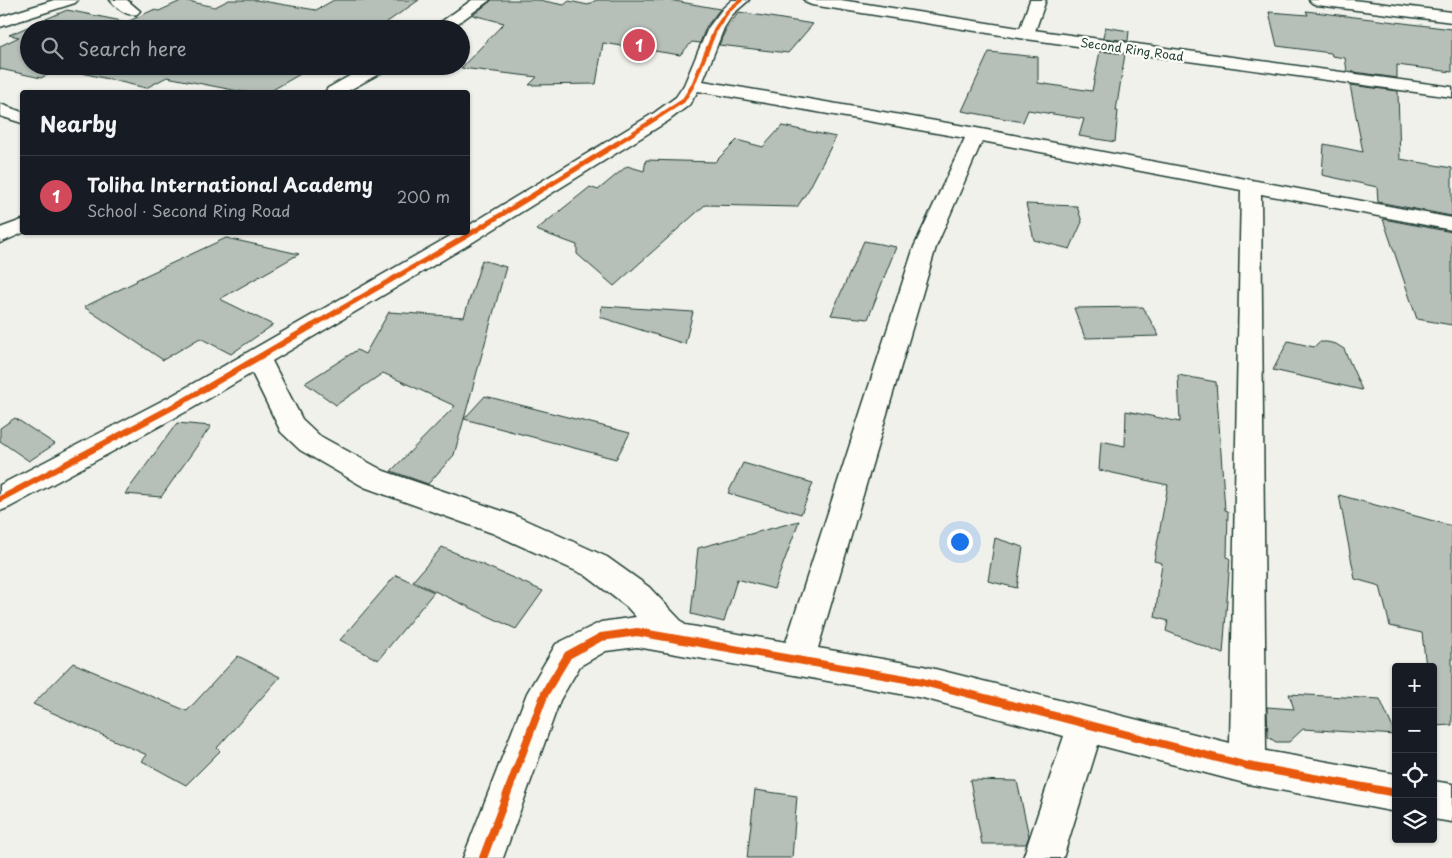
<!DOCTYPE html>
<meta charset="utf-8">
<style>
:root{--surface:#171b24;--page:#20242c;--text:#f1f3f6;--muted:#9ea1a6;--line:#363941;--accent:#d1495b}
body{margin:0;font-family:"Playpen Sans",sans-serif;background:var(--page);color:var(--text)}
.controls{position:absolute;right:15px;bottom:15px;display:grid;overflow:hidden;border-radius:5px;box-shadow:0 1px 4px #0004}
.controls button{width:45px;height:45px;display:grid;place-items:center;padding:0;border:0;border-bottom:1px solid var(--line);background:var(--surface);color:var(--text);font:25px sans-serif}
.you{position:absolute;left:959px;top:541px;width:18px;height:18px;margin:-12px;border:4px solid #fff;border-radius:50%;background:#1a73e8;box-shadow:0 0 0 8px #1a73e833}
.badge{display:grid;place-items:center;width:32px;height:32px;border-radius:50%;background:var(--accent);color:#fff;font-size:16px;font-weight:700}
.pin{position:absolute;translate:-50% -50%;border:2px solid #fff;box-shadow:0 1px 5px #0006}
.list{margin:0;padding:0;list-style:none}
h2{display:flex;justify-content:space-between;align-items:center;height:65px;margin:0;padding:0 20px;font-size:21px}
h2 small{font-size:16px;font-weight:400;color:var(--muted)}
.list li{display:grid;grid-template-columns:32px 1fr auto;gap:15px;align-items:center;box-sizing:border-box;height:80px;padding:0 20px;border-top:1px solid var(--line)}
.list b{display:block;font-size:19px;white-space:nowrap}
.list p{margin:0;font-size:16px;white-space:nowrap;color:var(--muted)}
.list em{font-size:16px;font-style:normal;color:var(--muted)}
.icon{flex:none;width:28px;height:28px;fill:none;stroke:currentColor;stroke-width:2;stroke-linecap:round;stroke-linejoin:round}
.map{position:relative;flex:none;width:1452px;height:858px;overflow:hidden}
.search{position:absolute;background:var(--surface);box-shadow:0 1px 4px #0004;left:20px;top:20px;width:450px;height:55px;display:flex;align-items:center;gap:12px;box-sizing:border-box;padding:0 18px;border-radius:28px;color:var(--muted);font-size:19px}
.panel{position:absolute;background:var(--surface);box-shadow:0 1px 4px #0004;left:20px;top:90px;width:450px;height:145px;border-radius:5px}
.map>svg:first-child{display:block}
.building{fill:#b6bfb8;stroke:#1f3d34}
.lines{fill:none;stroke-linecap:round;stroke-linejoin:round}
.street-casing{stroke:#1f3d34;stroke-width:3}
.secondary-casing{stroke:#1f3d34;stroke-width:3}
.street{fill:#fdfcf7;fill-rule:evenodd}
.secondary{fill:#fdfcf7;fill-rule:evenodd}
.cycleway-far3-casing{stroke:#fdfcf7;stroke-width:5.5}
.cycleway-far2-casing{stroke:#fdfcf7;stroke-width:8}
.cycleway-far1-casing{stroke:#fdfcf7;stroke-width:9}
.cycleway-casing{stroke:#fdfcf7;stroke-width:11}
.cycleway-far3{stroke:#e8590c;stroke-width:4}
.cycleway-far2{stroke:#e8590c;stroke-width:5}
.cycleway-far1{stroke:#e8590c;stroke-width:6}
.cycleway{stroke:#e8590c;stroke-width:8}
.labels{text-anchor:middle;dominant-baseline:central;stroke-width:4.5;stroke-linejoin:round;paint-order:stroke}
.far-street-label{font-size:12px;fill:#1f3d34;stroke:#fdfcf7}
</style>
<div class="map">
<svg width="1452" height="858" viewBox="0 0 1452 858">
<rect width="100%" height="100%" fill="#f0f1eb"/>
<filter id="ink" filterUnits="userSpaceOnUse"><feTurbulence type="fractalNoise" baseFrequency=".02" numOctaves="2"/><feDisplacementMap in="SourceGraphic" scale="10" xChannelSelector="R" yChannelSelector="G"/><feConvolveMatrix kernelMatrix="1 2 1 2 8 2 1 2 1" color-interpolation-filters="sRGB"/></filter>
<g filter="url(#ink)">
<g class="building">
<polygon points="183,0 215,7 229,0 256,0 316,10 334,0 419,0 377,29 29,29 29,66 314,66 269,92 243,92 167,77 146,88 61,68 41,78 0,69 0,46 19,37 9,35 67,10 127,22 153,10 159,11"/>
<polygon points="492,0 539,0 564,5 569,1 588,5 596,0 669,0 720,9 706,27 700,43 692,42 680,55 603,43 596,84 529,85 537,77 461,68 504,23 473,15"/>
<polygon points="1306,11 1452,29 1452,72 1397,65 1397,78 1347,71 1345,58 1332,56 1331,53 1277,46 1269,12 1308,15"/>
<polygon points="739,12 813,24 788,53 719,45 726,29"/>
<polygon points="1105,27 1129,31 1128,41 1103,38"/>
<polygon points="1100,51 1125,54 1116,111 1118,111 1115,142 1079,136 1084,119 1028,110 1023,122 962,111 989,52 1038,57 1038,83 1092,91"/>
<polygon points="1350,85 1398,91 1400,159 1452,168 1452,216 1378,202 1377,187 1322,175 1324,144 1363,152"/>
<polygon points="782,126 836,137 809,189 797,207 705,205 614,286 577,254 577,245 536,230 590,187 598,190 627,166 644,171 646,160 715,162 737,140 763,147"/>
<polygon points="1026,204 1077,206 1082,222 1070,249 1034,240"/>
<polygon points="1383,219 1452,232 1452,325 1417,319"/>
<polygon points="226,238 299,254 220,299 273,325 231,354 200,338 163,360 84,307 137,281 136,280"/>
<polygon points="864,241 896,247 868,319 831,315"/>
<polygon points="482,260 506,267 454,455 428,484 391,471 455,406 383,373 336,405 305,383 357,350 365,354 389,312 464,317"/>
<polygon points="602,306 693,312 685,344 600,317"/>
<polygon points="1143,307 1159,336 1085,338 1074,308"/>
<polygon points="1288,341 1314,347 1319,342 1327,342 1336,344 1344,349 1362,390 1273,370"/>
<polygon points="1178,375 1216,382 1225,510 1228,511 1227,557 1230,559 1223,654 1166,631 1168,621 1155,617 1162,563 1154,561 1168,485 1099,470 1101,441 1125,446 1126,411 1180,422"/>
<polygon points="485,396 630,433 616,459 464,419"/>
<polygon points="15,418 55,444 29,461 0,441 0,428"/>
<polygon points="177,423 211,426 161,497 125,494"/>
<polygon points="743,463 813,483 801,514 728,493"/>
<polygon points="1339,495 1452,526 1452,725 1433,726 1433,667 1426,667 1422,633 1390,626 1380,586 1355,579"/>
<polygon points="799,521 774,589 737,579 724,622 691,614 698,548"/>
<polygon points="995,538 1023,547 1017,588 988,581"/>
<polygon points="442,547 543,591 516,629 413,581"/>
<polygon points="396,575 434,592 378,660 340,640"/>
<polygon points="238,656 280,677 217,748 220,751 186,785 142,761 147,755 33,704 73,663 187,711"/>
<polygon points="1289,694 1380,699 1396,735 1303,729 1289,742 1276,742 1268,737 1267,707 1294,709"/>
<polygon points="970,780 1017,781 1029,836 1026,844 982,844"/>
<polygon points="755,790 797,796 792,858 747,858"/>
</g>
<g class="lines">
<g class="street-casing">
<g id="street">
<polygon points="54,0 78,0 75,3 0,27 0,17"/>
<path d="M110,0H127L140,11L137,14C127,17 117,8 110,0Z"/>
<path d="M732,0H749L733,14L724,28L703,81L976,128L1452,218V230L1261,194L1266,751L1396,774V812L1248,784L1098,745L1063,858H1023L1064,736L923,698L637,647L606,651L580,666L560,700L503,858H463L527,693L556,644L601,622L636,617L627,607L585,575L492,533L364,487L300,450L281,432L252,373L191,409L10,507L0,511V485L173,395L457,232H468V226L654,113L676,97L684,85L708,28L723,8ZM698,91L965,138L914,247L786,642L685,625L649,587L607,557L514,515L384,471L320,436L302,419L272,361L473,242L668,121L689,105ZM982,141L1241,190L1230,743L923,666L818,648L936,247Z"/>
<polygon points="1030,0 1046,0 1034,34 1032,37 1020,37 1018,34"/>
<polygon points="1309,0 1353,0 1452,12 1452,22 1317,5 1312,3"/>
<polygon points="0,104 22,112 22,123 0,116"/>
<polygon points="1433,781 1452,784 1452,822 1433,819"/>
</g>
</g>
<g class="secondary-casing">
<g id="secondary">
<polygon points="472,0 490,0 450,29 431,29"/>
<polygon points="804,0 841,0 1026,29 1452,87 1452,97 1026,39 812,5 807,3"/>
<polygon points="367,66 388,66 386,70 346,92 325,92 328,88"/>
<polygon points="22,220 22,232 25,232 0,243 0,228"/>
</g>
</g>
<use href="#street" class="street"/>
<use href="#secondary" class="secondary"/>
<g class="cycleway-far3-casing">
<polyline id="cycleway-far3" points="616,144 683,101 693,85 716,28 728,11 741,0"/>
</g>
<g class="cycleway-far2-casing">
<polyline id="cycleway-far2" points="310,327 465,237 618,143"/>
</g>
<g class="cycleway-far1-casing">
<polyline id="cycleway-far1" points="0,499 182,402 312,326"/>
</g>
<g class="cycleway-casing">
<polyline id="cycleway" points="483,858 545,693 568,655 601,637 637,632 923,682 1248,766 1396,793"/>
</g>
<use href="#cycleway-far3" class="cycleway-far3"/>
<use href="#cycleway-far2" class="cycleway-far2"/>
<use href="#cycleway-far1" class="cycleway-far1"/>
<use href="#cycleway" class="cycleway"/>
</g>
</g>
<g class="labels">
<g class="far-street-label">
<text transform="translate(1132 49) rotate(8)">Second Ring Road</text>
</g>
</g>
</svg>
<div class="controls">
<button>+</button>
<button>−</button>
<button><svg class="icon" aria-label="locate" viewBox="0 0 24 24"><circle cx="12" cy="12" r="6"/><path d="M12 2v4M12 18v4M2 12h4M18 12h4"/></svg></button>
<button><svg class="icon" aria-label="layers" viewBox="0 0 24 24"><path d="M12 4l9 5-9 5-9-5zM3 14l9 5 9-5"/></svg></button>
</div>
<div class="you"></div>
<div class="pin badge" style="left:639px;top:45px">1</div>
<div class="search"><svg class="icon" aria-label="search" viewBox="0 0 24 24"><circle cx="10" cy="10" r="6"/><path d="M15 15l6 6"/></svg>Search here</div>
<section class="panel">
<h2>Nearby<small></small></h2>
<ul class="list">
<li><span class="badge">1</span><div><b>Toliha International Academy</b><p>School · Second Ring Road</p></div><em>200 m</em></li>
</ul>
</section>
</div>
